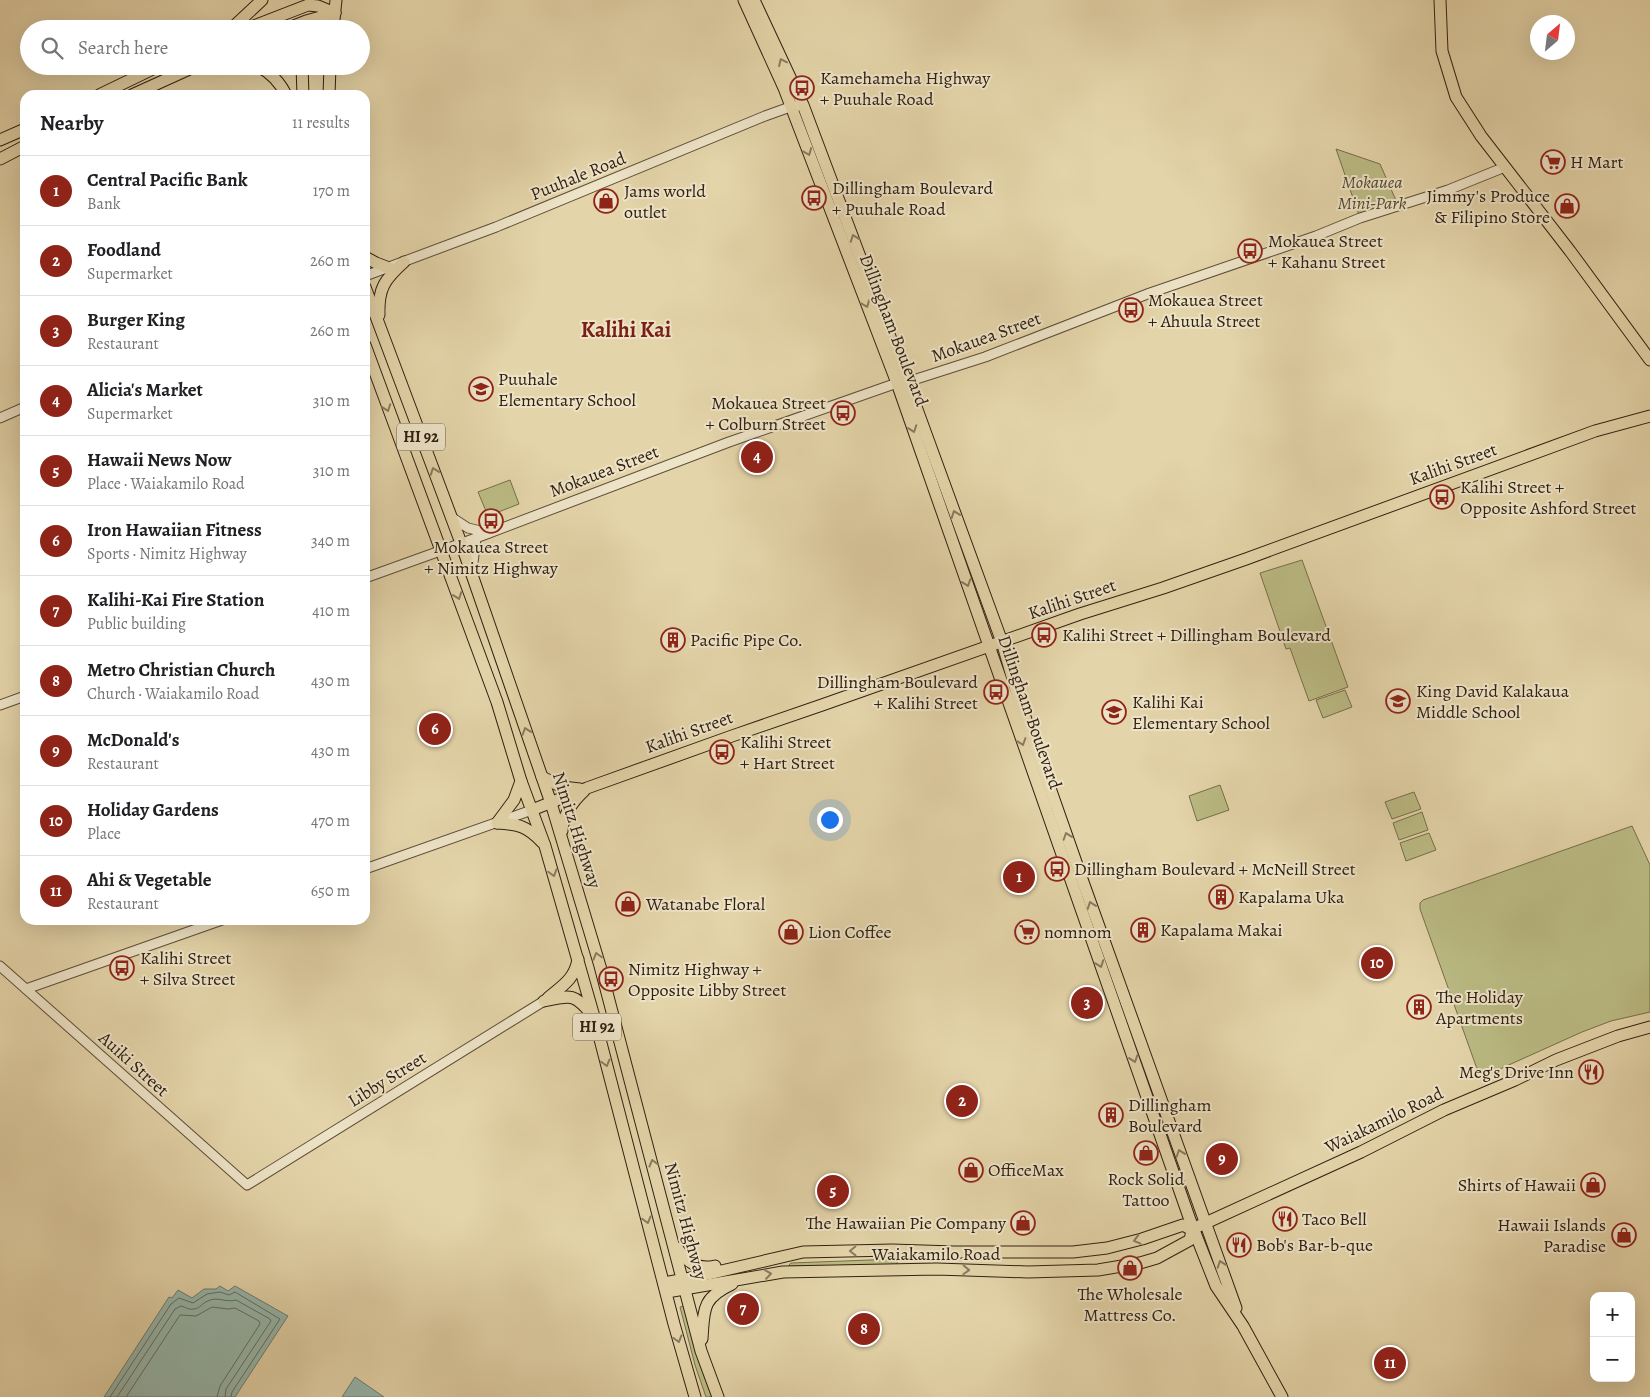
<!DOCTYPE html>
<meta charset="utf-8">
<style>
:root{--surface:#fff;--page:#f2f2f2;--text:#202124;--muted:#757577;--line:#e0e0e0;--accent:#8f2418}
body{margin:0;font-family:Alegreya,serif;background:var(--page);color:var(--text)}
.controls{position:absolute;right:15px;bottom:15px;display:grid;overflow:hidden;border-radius:10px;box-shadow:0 5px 20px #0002}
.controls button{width:45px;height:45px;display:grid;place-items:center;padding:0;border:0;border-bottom:1px solid var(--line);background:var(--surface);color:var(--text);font:25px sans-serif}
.compass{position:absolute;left:1530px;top:15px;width:45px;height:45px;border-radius:50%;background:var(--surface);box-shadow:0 5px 20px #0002;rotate:28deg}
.you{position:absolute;left:829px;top:819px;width:18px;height:18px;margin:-12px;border:4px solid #fff;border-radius:50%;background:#1a73e8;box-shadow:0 0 0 8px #1a73e833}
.badge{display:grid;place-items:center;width:32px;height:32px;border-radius:50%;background:var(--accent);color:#fff;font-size:16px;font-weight:700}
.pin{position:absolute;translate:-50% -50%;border:2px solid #fff;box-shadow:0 1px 5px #0006}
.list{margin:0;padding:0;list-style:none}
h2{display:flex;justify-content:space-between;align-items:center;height:65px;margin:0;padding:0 20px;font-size:21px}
h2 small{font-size:16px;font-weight:400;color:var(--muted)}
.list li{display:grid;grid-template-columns:32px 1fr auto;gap:15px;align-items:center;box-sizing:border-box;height:70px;padding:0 20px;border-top:1px solid var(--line)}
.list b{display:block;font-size:19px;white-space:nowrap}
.list p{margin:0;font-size:16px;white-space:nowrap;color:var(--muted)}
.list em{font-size:16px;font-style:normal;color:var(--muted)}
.icon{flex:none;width:28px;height:28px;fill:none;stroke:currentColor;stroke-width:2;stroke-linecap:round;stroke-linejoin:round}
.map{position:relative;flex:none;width:1650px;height:1397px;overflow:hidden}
.search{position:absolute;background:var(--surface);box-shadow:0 5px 20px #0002;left:20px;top:20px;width:350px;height:55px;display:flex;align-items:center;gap:12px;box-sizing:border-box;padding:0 18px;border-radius:28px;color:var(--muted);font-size:19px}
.panel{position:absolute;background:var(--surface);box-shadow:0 5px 20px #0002;left:20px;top:90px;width:350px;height:835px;border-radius:15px}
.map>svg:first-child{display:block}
.green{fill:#bbbb84;stroke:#766e4b}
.water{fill:#96b7ad;stroke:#6d7b6f}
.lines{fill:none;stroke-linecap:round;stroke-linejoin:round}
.shore{stroke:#636c60;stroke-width:1}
.minor-casing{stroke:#5d4d38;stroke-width:11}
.major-casing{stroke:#302012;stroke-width:13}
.minor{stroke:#ede3c7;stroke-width:9}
.major{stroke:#e4d4a9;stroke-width:11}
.oneway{stroke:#8a7a5e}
.labels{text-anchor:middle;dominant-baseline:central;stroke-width:4;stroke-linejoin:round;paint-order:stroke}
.shield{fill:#ede3c7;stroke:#695a48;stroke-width:1}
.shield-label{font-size:16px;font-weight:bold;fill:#302012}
.poi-label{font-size:18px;fill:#302012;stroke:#ede3c7;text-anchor:start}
.street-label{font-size:18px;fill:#302012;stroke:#ede3c7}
.park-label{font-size:18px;font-style:italic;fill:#53472e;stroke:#ede3c7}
.district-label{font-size:22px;font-weight:bold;fill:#7a1f14;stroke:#ede3c7}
</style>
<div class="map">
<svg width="1650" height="1397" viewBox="0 0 1650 1397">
<rect width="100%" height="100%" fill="#e4d4a9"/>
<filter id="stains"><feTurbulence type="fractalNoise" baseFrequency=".004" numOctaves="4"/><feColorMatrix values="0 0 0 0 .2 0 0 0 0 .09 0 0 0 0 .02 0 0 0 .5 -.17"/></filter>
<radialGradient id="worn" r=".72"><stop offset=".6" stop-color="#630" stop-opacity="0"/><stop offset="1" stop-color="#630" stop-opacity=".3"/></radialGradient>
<g class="green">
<polygon points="1336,149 1380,164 1398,205 1360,218"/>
<polygon points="510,480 519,504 488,516 478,492"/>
<polygon points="1302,560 1348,687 1309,701 1290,648 1286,649 1260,573"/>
<polygon points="1345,690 1352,707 1323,718 1316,700"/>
<polygon points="1220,785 1229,810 1197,821 1189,796"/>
<polygon points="1414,792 1421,809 1392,819 1385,802"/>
<polygon points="1422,812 1428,830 1399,840 1393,823"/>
<path d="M1632,826L1650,865V1012L1611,1021L1582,1032L1491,1073C1483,1075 1479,1072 1476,1066L1420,909V903L1423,900Z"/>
<polygon points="1429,833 1436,850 1406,861 1400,843"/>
<polygon points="896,1259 898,1261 896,1265 789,1266 789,1265 791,1263"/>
<polygon points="685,1306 699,1362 712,1397 706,1397 695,1365 680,1307"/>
</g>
<g class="water">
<polygon points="220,1286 228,1291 235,1286 288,1316 235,1397 104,1397 169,1297 172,1298 178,1290 192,1298 204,1289 216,1289"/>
<polygon points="355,1377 384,1397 342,1397"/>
</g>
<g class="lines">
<g class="shore">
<polyline points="110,1397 171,1304 179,1298 193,1303 207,1294 220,1292 229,1295 235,1292 280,1319 232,1392 231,1397"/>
<path d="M117,1397L175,1309L181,1306C185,1307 189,1310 193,1309C200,1309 202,1303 208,1301C217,1296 226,1303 236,1300L270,1319L271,1321L226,1389L225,1397"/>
<polyline points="126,1397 180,1315 196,1316 212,1307 228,1309 235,1308 259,1321 260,1324 220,1386 217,1397"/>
</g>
<g class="minor-casing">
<g id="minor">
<polyline points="365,276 496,227 765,116 790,107 803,105"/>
<polyline points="0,418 25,407"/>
<polyline points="451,517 468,528 489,533"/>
<polyline points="472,571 476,538"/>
<polyline points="365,578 476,538 729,442 897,383 907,382 985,357 1150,293 1316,236 1360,218 1448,190 1505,167"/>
<polyline points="0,705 25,696"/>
<polyline points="365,869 532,810"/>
<polyline points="0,966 247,1185 544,1001"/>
<polyline points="26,989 222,920"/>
</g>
</g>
<g class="major-casing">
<g id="major">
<polyline points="744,0 784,88 897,383 1190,1220 1216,1286 1243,1326 1282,1397"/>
<polyline points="754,0 803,105 907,382 1002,642 1018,697 1083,882 1236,1308"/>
<polyline points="1440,0 1442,51 1456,97 1481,136 1570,251 1650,360"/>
<polyline points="231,29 262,0"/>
<polyline points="246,29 308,5 318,6 335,13"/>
<polyline points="286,29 306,21 335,13"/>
<polyline points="333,29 336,0"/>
<path d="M258,66C271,73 280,82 286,95"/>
<polyline points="302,66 303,95"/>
<polyline points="99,95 159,66"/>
<polyline points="132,95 196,66"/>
<polyline points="329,95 330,66"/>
<polyline points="0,140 25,129"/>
<polyline points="0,159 25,146"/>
<polyline points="365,257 376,263 389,268"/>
<polyline points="365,287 461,543 551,803 600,966 701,1351 718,1397"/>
<path d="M379,315C378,288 385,279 404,262"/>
<polyline points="365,345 497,702 521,781 545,846 595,1020 674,1324 695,1397"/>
<polyline points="542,777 562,787 580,789"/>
<polyline points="532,810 587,788 732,736 822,705 1080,614 1163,588 1246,559 1595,431 1650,416"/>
<path d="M497,823C518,824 527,826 542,842"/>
<polyline points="497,823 514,800 521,781"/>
<path d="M562,831C563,815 572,802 584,791"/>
<path d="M548,998C562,986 575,979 578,959"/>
<path d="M544,1001C570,995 575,993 592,1015"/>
<polyline points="1199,1226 1361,1152 1444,1110 1515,1080 1556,1060 1618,1036 1650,1027"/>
<path d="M677,1248C687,1262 697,1270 715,1266"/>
<polyline points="664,1283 691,1278 803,1252 892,1250 954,1252 1073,1252 1107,1248 1142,1239 1183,1225 1192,1230"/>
<polyline points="667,1292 783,1272 937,1269 1028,1272 1098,1270 1140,1263 1157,1258 1190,1240 1192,1230"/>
<path d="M702,1339C704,1309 702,1298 732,1284"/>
</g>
</g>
<use href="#minor" class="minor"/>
<use href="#major" class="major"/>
</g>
<defs><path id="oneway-chevron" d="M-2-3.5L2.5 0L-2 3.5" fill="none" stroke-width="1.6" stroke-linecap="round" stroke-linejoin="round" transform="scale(1.25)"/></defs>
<g class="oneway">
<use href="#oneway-chevron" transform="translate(782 62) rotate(-115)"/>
<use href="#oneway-chevron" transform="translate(808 152) rotate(69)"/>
<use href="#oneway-chevron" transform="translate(854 238) rotate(-110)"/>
<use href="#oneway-chevron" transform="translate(866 304) rotate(69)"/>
<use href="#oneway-chevron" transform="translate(387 408) rotate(70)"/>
<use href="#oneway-chevron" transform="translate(913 429) rotate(71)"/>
<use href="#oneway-chevron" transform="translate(434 471) rotate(-110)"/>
<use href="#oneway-chevron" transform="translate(955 514) rotate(-110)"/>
<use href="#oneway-chevron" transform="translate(967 583) rotate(71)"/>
<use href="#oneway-chevron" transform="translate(458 596) rotate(70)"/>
<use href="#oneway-chevron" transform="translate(526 731) rotate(-109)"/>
<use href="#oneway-chevron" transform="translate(1022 742) rotate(71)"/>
<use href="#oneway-chevron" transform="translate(1067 836) rotate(-109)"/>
<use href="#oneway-chevron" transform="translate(553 873) rotate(74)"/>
<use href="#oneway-chevron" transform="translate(1091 905) rotate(-110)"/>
<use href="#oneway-chevron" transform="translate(597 956) rotate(-106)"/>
<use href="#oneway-chevron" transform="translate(1100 964) rotate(70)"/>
<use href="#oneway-chevron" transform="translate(1134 1059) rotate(71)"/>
<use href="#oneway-chevron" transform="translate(606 1063) rotate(75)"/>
<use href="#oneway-chevron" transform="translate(1180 1153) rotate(-109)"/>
<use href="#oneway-chevron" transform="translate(653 1163) rotate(-105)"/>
<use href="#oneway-chevron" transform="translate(647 1220) rotate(75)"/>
<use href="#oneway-chevron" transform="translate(1137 1240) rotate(165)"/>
<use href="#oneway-chevron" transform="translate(853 1251) rotate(179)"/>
<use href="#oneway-chevron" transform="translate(1221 1264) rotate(-109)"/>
<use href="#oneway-chevron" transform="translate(966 1270) rotate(2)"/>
<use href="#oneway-chevron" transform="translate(768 1274) rotate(-8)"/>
<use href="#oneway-chevron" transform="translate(678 1339) rotate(74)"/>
</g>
<defs>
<g id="bus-ring" transform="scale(1.25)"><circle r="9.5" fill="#ede3c7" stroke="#8f2418" stroke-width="1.5"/><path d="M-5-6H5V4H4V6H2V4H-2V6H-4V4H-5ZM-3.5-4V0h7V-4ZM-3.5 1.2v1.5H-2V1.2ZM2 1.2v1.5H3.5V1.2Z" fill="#8f2418"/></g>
<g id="supermarket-ring" transform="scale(1.25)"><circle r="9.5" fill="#ede3c7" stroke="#8f2418" stroke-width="1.5"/><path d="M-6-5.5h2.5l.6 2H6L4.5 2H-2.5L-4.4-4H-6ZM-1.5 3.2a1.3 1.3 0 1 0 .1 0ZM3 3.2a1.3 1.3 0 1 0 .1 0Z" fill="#8f2418"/></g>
<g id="shop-ring" transform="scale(1.25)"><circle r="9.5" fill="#ede3c7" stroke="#8f2418" stroke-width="1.5"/><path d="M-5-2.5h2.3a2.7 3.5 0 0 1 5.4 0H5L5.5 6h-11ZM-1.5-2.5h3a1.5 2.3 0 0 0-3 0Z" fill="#8f2418"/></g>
<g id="school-ring" transform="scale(1.25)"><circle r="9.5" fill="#ede3c7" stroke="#8f2418" stroke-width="1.5"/><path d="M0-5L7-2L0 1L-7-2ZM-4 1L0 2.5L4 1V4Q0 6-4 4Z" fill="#8f2418"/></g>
<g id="building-ring" transform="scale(1.25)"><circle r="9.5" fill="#ede3c7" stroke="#8f2418" stroke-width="1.5"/><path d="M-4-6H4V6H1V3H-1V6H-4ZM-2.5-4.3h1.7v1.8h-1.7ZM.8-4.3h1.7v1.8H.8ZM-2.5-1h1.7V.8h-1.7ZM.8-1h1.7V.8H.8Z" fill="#8f2418"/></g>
<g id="restaurant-ring" transform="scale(1.25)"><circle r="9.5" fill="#ede3c7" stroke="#8f2418" stroke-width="1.5"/><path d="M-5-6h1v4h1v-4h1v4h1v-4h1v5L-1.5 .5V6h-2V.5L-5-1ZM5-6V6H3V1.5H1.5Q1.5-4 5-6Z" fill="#8f2418"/></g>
</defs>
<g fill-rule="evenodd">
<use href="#bus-ring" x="802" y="88"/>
<use href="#supermarket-ring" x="1553" y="162"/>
<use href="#bus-ring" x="814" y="198"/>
<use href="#shop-ring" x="606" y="201"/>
<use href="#shop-ring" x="1567" y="206"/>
<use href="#bus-ring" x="1250" y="251"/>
<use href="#bus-ring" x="1131" y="310"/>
<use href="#school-ring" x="481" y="389"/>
<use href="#bus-ring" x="843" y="413"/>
<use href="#bus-ring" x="1442" y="497"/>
<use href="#bus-ring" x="491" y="521"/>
<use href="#bus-ring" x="1044" y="635"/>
<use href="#building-ring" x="673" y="640"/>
<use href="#bus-ring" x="996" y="692"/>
<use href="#school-ring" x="1398" y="701"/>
<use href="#school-ring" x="1114" y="712"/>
<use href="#bus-ring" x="722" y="752"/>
<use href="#bus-ring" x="1057" y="869"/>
<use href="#building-ring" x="1221" y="897"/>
<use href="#shop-ring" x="628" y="904"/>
<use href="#building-ring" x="1143" y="930"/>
<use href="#shop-ring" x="791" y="932"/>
<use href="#supermarket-ring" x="1027" y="932"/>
<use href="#bus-ring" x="122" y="968"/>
<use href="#bus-ring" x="611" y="979"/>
<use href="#building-ring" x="1419" y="1007"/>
<use href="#restaurant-ring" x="1591" y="1072"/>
<use href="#building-ring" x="1111" y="1115"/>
<use href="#shop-ring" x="1146" y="1153"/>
<use href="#shop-ring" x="971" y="1170"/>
<use href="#shop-ring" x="1593" y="1185"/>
<use href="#restaurant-ring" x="1285" y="1219"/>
<use href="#shop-ring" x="1023" y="1223"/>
<use href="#shop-ring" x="1624" y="1235"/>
<use href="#restaurant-ring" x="1239" y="1245"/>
<use href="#shop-ring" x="1130" y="1268"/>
</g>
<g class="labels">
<g class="shield">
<rect x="397" y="423.5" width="48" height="27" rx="4"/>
<rect x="573" y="1013.5" width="48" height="27" rx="4"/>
</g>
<g class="shield-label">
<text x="421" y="437">HI 92</text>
<text x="597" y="1027">HI 92</text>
</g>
<g class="poi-label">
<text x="820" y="78">Kamehameha Highway<tspan x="820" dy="21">+ Puuhale Road</tspan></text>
<text x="1570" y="162">H Mart</text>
<text x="832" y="188">Dillingham Boulevard<tspan x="832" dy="21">+ Puuhale Road</tspan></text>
<text x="624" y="191">Jams world<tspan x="624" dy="21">outlet</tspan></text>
<text x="1550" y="196" text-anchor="end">Jimmy's Produce<tspan x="1550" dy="21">&amp; Filipino Store</tspan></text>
<text x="1268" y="241">Mokauea Street<tspan x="1268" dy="21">+ Kahanu Street</tspan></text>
<text x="1148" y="300">Mokauea Street<tspan x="1148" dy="21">+ Ahuula Street</tspan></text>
<text x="498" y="379">Puuhale<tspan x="498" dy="21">Elementary School</tspan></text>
<text x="826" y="403" text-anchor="end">Mokauea Street<tspan x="826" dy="21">+ Colburn Street</tspan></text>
<text x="1460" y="487">Kalihi Street +<tspan x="1460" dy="21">Opposite Ashford Street</tspan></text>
<text x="491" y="547" text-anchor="middle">Mokauea Street<tspan x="491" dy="21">+ Nimitz Highway</tspan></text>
<text x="1062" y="635">Kalihi Street + Dillingham Boulevard</text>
<text x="690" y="640">Pacific Pipe Co.</text>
<text x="978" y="682" text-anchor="end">Dillingham Boulevard<tspan x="978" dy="21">+ Kalihi Street</tspan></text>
<text x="1416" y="691">King David Kalakaua<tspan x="1416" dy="21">Middle School</tspan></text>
<text x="1132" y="702">Kalihi Kai<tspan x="1132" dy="21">Elementary School</tspan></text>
<text x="740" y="742">Kalihi Street<tspan x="740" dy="21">+ Hart Street</tspan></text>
<text x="1074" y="869">Dillingham Boulevard + McNeill Street</text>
<text x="1238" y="897">Kapalama Uka</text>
<text x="646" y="904">Watanabe Floral</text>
<text x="1160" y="930">Kapalama Makai</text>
<text x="808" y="932">Lion Coffee</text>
<text x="1044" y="932">nomnom</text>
<text x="140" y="958">Kalihi Street<tspan x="140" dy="21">+ Silva Street</tspan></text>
<text x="628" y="969">Nimitz Highway +<tspan x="628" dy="21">Opposite Libby Street</tspan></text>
<text x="1436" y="997">The Holiday<tspan x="1436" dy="21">Apartments</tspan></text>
<text x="1574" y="1072" text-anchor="end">Meg's Drive Inn</text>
<text x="1128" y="1105">Dillingham<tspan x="1128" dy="21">Boulevard</tspan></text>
<text x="988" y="1170">OfficeMax</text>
<text x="1146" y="1179" text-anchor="middle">Rock Solid<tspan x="1146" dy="21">Tattoo</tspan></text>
<text x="1576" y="1185" text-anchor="end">Shirts of Hawaii</text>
<text x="1302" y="1219">Taco Bell</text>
<text x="1006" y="1223" text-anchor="end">The Hawaiian Pie Company</text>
<text x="1606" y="1225" text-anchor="end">Hawaii Islands<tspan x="1606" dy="21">Paradise</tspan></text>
<text x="1256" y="1245">Bob's Bar-b-que</text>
<text x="1130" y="1294" text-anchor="middle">The Wholesale<tspan x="1130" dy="21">Mattress Co.</tspan></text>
</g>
<g class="street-label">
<text transform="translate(578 176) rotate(-22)">Puuhale Road</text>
<text transform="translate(894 330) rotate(69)">Dillingham Boulevard</text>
<text transform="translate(986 337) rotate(-20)">Mokauea Street</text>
<text transform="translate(1453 464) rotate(-20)">Kalihi Street</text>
<text transform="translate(604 471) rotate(-21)">Mokauea Street</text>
<text transform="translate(1072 599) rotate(-19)">Kalihi Street</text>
<text transform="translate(1030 712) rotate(71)">Dillingham Boulevard</text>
<text transform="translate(689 732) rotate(-20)">Kalihi Street</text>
<text transform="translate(577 830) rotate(72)">Nimitz Highway</text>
<text transform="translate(134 1064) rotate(42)">Auiki Street</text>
<text transform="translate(387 1079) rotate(-32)">Libby Street</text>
<text transform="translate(1384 1120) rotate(-26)">Waiakamilo Road</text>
<text transform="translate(686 1221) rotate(75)">Nimitz Highway</text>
<text x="936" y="1254">Waiakamilo Road</text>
</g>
<g class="park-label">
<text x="1372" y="182">Mokauea<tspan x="1372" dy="21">Mini-Park</tspan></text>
</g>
<g class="district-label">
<text x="626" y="330">Kalihi Kai</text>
</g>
</g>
<rect width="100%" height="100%" filter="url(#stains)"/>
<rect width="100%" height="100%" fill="url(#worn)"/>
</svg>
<div class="controls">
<button>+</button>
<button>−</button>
</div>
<svg class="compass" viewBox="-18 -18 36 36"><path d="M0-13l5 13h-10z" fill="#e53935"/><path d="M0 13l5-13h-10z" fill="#757577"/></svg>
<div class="you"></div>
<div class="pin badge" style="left:1019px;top:877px">1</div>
<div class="pin badge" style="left:962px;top:1101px">2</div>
<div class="pin badge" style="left:1087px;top:1003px">3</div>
<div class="pin badge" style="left:757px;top:457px">4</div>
<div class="pin badge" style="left:833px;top:1191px">5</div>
<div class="pin badge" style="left:435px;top:729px">6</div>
<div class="pin badge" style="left:743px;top:1309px">7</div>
<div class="pin badge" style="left:864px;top:1329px">8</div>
<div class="pin badge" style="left:1222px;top:1159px">9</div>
<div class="pin badge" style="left:1377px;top:963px">10</div>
<div class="pin badge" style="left:1390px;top:1363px">11</div>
<div class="search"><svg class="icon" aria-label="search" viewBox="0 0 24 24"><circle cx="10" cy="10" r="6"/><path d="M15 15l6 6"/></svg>Search here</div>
<section class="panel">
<h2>Nearby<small>11 results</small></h2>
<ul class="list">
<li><span class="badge">1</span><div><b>Central Pacific Bank</b><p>Bank</p></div><em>170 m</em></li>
<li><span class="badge">2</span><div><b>Foodland</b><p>Supermarket</p></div><em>260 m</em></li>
<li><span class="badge">3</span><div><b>Burger King</b><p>Restaurant</p></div><em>260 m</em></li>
<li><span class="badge">4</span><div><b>Alicia's Market</b><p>Supermarket</p></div><em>310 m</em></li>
<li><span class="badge">5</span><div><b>Hawaii News Now</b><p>Place · Waiakamilo Road</p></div><em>310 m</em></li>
<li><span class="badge">6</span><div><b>Iron Hawaiian Fitness</b><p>Sports · Nimitz Highway</p></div><em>340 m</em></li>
<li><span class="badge">7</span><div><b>Kalihi-Kai Fire Station</b><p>Public building</p></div><em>410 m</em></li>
<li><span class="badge">8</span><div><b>Metro Christian Church</b><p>Church · Waiakamilo Road</p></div><em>430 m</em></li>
<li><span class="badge">9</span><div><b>McDonald's</b><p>Restaurant</p></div><em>430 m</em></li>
<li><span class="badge">10</span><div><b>Holiday Gardens</b><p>Place</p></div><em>470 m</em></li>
<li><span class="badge">11</span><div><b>Ahi &amp; Vegetable</b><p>Restaurant</p></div><em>650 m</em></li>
</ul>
</section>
</div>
